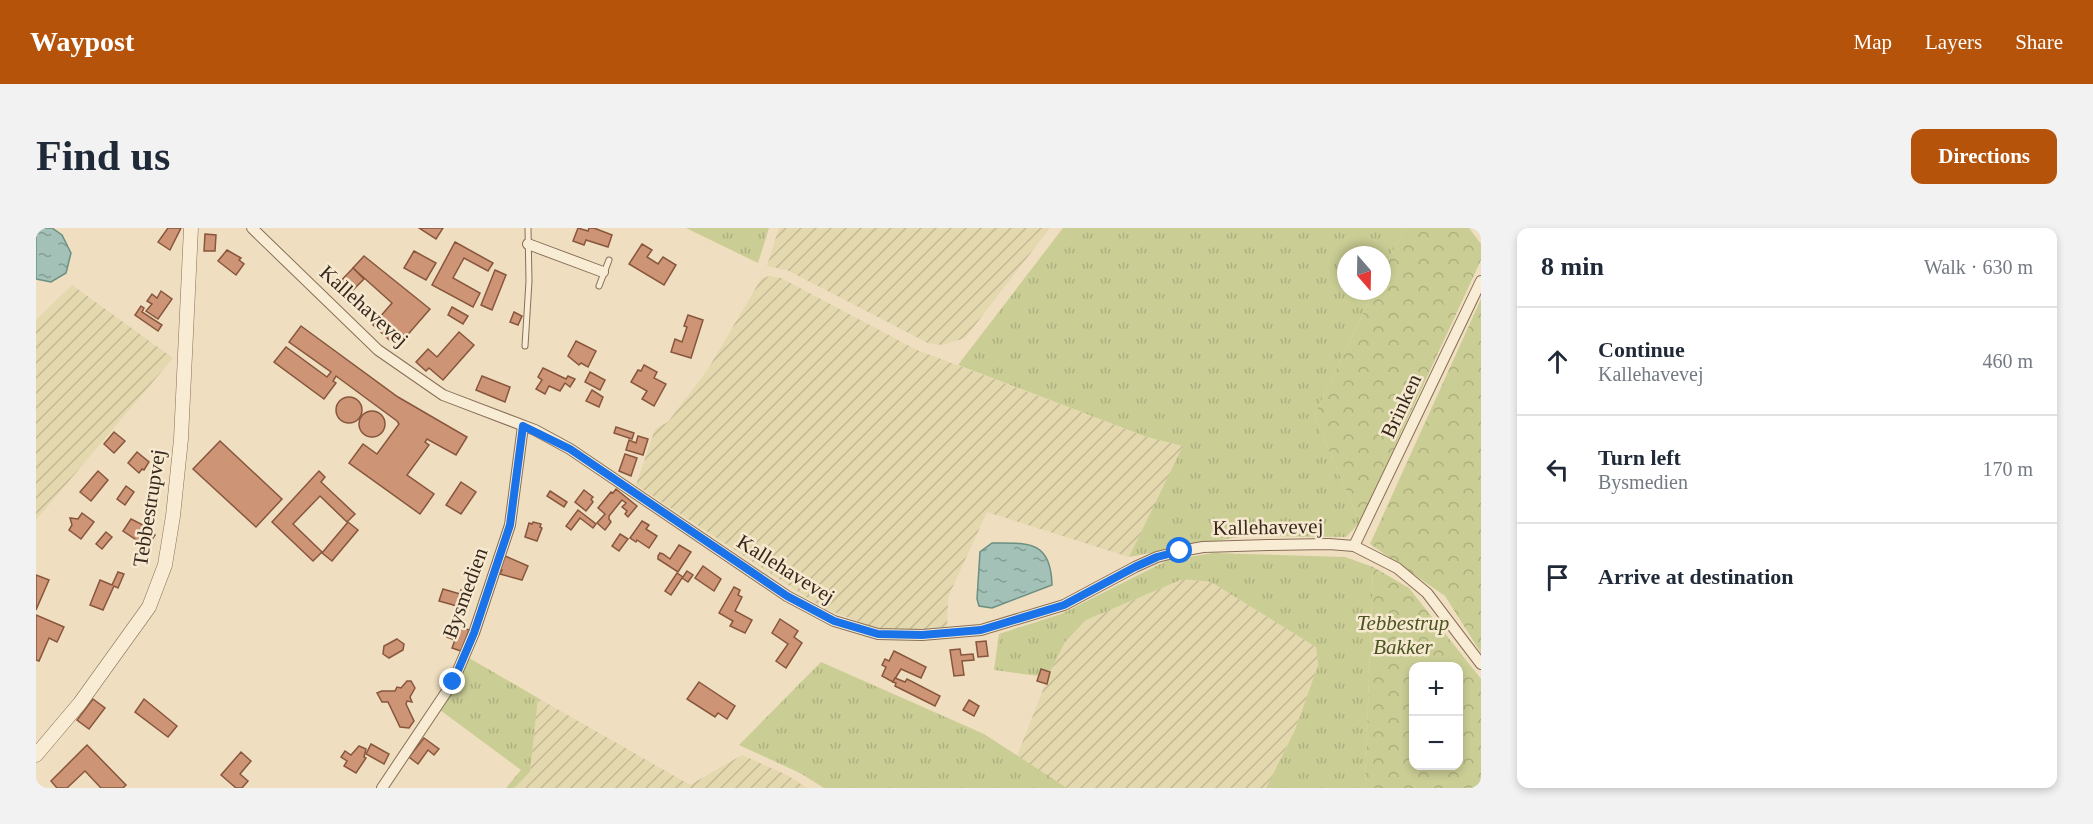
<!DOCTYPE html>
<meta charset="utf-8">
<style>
:root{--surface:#fff;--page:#f2f2f3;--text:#1f2937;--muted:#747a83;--line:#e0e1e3;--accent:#b45309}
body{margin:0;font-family:Georgia,serif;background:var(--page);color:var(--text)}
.controls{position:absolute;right:18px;bottom:18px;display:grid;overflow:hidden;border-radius:12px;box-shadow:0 3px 9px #0003}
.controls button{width:54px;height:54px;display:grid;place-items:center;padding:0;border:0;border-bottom:2px solid var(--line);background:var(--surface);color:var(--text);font:30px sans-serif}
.compass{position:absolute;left:1301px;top:18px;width:54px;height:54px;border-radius:50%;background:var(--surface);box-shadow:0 3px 9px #0003;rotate:160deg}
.stop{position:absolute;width:18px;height:18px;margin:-14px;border:4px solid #1a73e8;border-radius:50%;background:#fff}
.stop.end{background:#1a73e8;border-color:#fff;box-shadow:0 2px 6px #0008}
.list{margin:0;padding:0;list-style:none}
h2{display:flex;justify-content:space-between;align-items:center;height:78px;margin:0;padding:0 24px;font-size:26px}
h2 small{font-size:20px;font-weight:400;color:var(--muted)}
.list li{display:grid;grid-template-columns:39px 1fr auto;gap:18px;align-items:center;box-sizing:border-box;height:108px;padding:0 24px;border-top:2px solid var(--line)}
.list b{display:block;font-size:22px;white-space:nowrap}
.list p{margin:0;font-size:20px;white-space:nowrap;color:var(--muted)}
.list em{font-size:20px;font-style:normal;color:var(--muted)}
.icon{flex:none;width:33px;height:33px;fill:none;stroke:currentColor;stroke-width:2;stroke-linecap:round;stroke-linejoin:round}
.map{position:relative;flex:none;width:1445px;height:560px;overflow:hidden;border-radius:12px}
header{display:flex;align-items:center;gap:36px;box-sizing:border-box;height:84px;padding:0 30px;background:var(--accent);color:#fff}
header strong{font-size:28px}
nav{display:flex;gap:33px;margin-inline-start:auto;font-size:21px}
.intro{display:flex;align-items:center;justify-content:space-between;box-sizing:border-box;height:144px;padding:0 36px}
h1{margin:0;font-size:42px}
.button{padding:15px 27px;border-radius:12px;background:var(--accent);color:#fff;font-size:21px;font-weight:700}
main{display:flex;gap:36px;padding:0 36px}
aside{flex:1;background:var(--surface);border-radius:12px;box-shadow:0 3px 9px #0003}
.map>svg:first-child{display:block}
.farmland{fill:url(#farmland-furrows)}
.grass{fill:url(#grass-tufts)}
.forest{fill:url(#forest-crowns);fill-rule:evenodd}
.water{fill:url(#water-ripples);stroke:#6a8f83;stroke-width:1.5}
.building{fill:#cd9576;stroke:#88563d;stroke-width:1.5}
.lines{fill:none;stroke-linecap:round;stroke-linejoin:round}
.service-casing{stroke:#886f58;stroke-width:7}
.minor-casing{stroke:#886f58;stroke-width:12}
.tertiary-casing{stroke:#886f58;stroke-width:15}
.service{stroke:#f9ecd4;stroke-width:5}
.minor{stroke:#f9ecd4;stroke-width:10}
.tertiary{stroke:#f9ecd4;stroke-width:14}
.route{stroke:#1a73e8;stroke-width:8}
.labels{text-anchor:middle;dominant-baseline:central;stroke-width:5;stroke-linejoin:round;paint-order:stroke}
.street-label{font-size:21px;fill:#37281d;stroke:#f6e9d0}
.park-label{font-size:21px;font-style:italic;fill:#4b5423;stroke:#f6e9d0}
</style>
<header>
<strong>Waypost</strong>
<nav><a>Map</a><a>Layers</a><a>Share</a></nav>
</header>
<div class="intro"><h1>Find us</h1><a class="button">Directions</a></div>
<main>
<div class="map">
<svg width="1445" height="560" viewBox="0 0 1445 560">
<defs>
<pattern id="farmland-furrows" width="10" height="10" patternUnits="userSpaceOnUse" patternTransform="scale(1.5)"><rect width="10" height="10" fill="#e4d8ae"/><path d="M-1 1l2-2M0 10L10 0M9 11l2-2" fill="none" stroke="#c4b995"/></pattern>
<pattern id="grass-tufts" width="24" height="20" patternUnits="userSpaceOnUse" patternTransform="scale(1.5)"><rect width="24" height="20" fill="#cacd94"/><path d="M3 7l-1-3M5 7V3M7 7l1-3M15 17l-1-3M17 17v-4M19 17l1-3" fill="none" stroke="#aeb07f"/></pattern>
<pattern id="forest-crowns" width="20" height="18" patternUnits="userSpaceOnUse" patternTransform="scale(1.5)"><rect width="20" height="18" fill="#cacd94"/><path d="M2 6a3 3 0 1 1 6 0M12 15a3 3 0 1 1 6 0" fill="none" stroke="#aeb07f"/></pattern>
<pattern id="water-ripples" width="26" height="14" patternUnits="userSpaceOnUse" patternTransform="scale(1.5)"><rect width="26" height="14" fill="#a3c1b6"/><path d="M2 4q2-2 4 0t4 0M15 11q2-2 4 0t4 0" fill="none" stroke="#869d93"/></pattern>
</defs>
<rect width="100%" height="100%" fill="#efdec0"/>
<g class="farmland">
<polygon points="743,0 1014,0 929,110 906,117 892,115 751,42 731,38"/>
<polygon points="733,48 745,50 881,122 1111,209 1148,218 1093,329 951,284 912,369 911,402 841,401 787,380 600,257 619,201 632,194 672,141 725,51"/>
<polygon points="36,57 137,130 0,292 0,92"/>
<polygon points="1147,351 1175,354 1280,419 1282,437 1259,502 1230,560 1031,560 981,528 1014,444 1029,414 1050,392"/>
<polygon points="502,470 654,557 706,527 751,547 771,560 478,560 494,544"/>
</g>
<g class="grass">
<polygon points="650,0 733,0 722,35"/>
<polygon points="1027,0 1368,0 1346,46 1346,27 1310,27 1310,63 1338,63 1278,188 1324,294 1310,309 1208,308 1093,329 1147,218 1111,209 922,137"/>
<polygon points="1178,325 1309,329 1337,339 1329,560 1230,560 1259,502 1282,437 1280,419 1175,354 1147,351 1050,392 1029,414 1014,444 1005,441 1003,448 958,442 963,406 1025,386 1132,332"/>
<polygon points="433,430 502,470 494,544 478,560 470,560 485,542 404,482"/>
<polygon points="785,434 948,506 1031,560 788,560 764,545 703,517"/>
</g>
<g class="forest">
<polygon points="1368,0 1433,0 1445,16 1445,32 1324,294 1278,188 1338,63 1346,63 1346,46"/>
<polygon points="1445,71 1445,425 1409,368 1334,316"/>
<path d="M1337,339L1373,360L1445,451V560H1329ZM1378,439H1422V538H1378Z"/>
</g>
<g class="water">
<polygon points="0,0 16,0 26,7 35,25 30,45 15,54 0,51"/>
<path d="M956,315C992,315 1015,312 1016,357L956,380L943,378L941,371L944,324Z"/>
</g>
<g class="building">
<polygon points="132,0 145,0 134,22 122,14"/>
<polygon points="383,0 407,0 400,11"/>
<polygon points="542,0 552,3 553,0 558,0 576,7 572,19 550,12 548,17 537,13"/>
<polygon points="169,6 180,7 179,23 168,23"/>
<polygon points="419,14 457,35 452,43 428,30 417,50 444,65 437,79 396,57"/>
<polygon points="606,16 616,22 611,29 622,36 627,29 640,37 628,57 593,36"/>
<polygon points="191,22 205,30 203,32 208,36 200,47 182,33"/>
<polygon points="378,23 400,35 390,52 368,40"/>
<polygon points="328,28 394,81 361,119 337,97 356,75 317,40"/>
<polygon points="317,40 328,51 311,68 300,58"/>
<polygon points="459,42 470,47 456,82 445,77"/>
<polygon points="125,63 136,71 122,91 110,83 116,76 111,73 116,66 121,70"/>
<polygon points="105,78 108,80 106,84 126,97 122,103 99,87"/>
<polygon points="416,79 432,88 427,96 412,87"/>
<polygon points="478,84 486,88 482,97 474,94"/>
<polygon points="652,87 667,92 655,130 635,124 639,111 646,114 651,99 648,98"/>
<polygon points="265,98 362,169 431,209 420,227 391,211 389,214 393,217 371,247 398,266 384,286 313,235 327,216 341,226 363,196 361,193 300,148 297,153 300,155 288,171 238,134 250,119 291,149 295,144 253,114"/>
<polygon points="423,104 438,117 407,152 393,140 390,143 380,134 392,121 401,129"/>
<polygon points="540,113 560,123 552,139 545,135 543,137 532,128"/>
<polygon points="608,137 621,144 618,150 630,156 618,178 606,171 611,163 595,154 602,142 605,143"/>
<polygon points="507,140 530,151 532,148 539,151 534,159 529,155 524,163 513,158 509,166 500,161 506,152 502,149"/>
<polygon points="554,144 569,152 564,162 549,154"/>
<polygon points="446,148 474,159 469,174 440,162"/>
<polygon points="556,162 567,169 563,179 550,173"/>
<circle cx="313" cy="182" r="13"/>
<circle cx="336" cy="196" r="13"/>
<polygon points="580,199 598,205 596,211 578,205"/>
<polygon points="78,204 89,213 78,225 68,216"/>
<polygon points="602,208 612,211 607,227 590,222 593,212 600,215"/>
<polygon points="184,213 246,271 220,299 157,241"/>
<polygon points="101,224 113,234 108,242 106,241 103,245 92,235"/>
<polygon points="589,226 601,230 595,248 583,243"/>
<polygon points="62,243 72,252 55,273 44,264"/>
<polygon points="283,243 289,249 285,254 319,286 311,294 284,268 257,296 286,324 277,333 236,294"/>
<polygon points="425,254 440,264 425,286 410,277"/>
<polygon points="90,258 98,264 89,277 81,271"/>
<polygon points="580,261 601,278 592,289 589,286 591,283 586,279 590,275 586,272 573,288 573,291 575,294 569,302 561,295 569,286 562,280 575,264 577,265"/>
<polygon points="548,262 557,269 555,271 557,274 550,283 539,274"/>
<polygon points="514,263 531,274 528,279 511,268"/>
<polygon points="542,282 560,296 557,300 544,290 535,302 530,298"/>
<polygon points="46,285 58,294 45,311 33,302 36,297 34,290 42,291"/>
<polygon points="95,291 109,298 108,300 119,307 111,319 87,303"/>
<polygon points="606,293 613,297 610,301 621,308 613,320 601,312 600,314 594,310"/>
<polygon points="312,294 322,302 296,333 286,325"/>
<polygon points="497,294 505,296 504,299 506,300 501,313 489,309 493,295 496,296"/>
<polygon points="70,304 76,309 66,321 60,316"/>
<polygon points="584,306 592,311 583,323 576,318"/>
<polygon points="643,317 655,324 642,344 622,331 622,328 624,325 627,326 634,331"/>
<polygon points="469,328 492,338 486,352 464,346 466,342 464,341"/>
<polygon points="667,338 685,351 678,363 659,350"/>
<polygon points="651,343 657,347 652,354 646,350 635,367 629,363 641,345 647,349"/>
<polygon points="82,344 88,346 82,360 78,358 67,382 54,377 64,352 76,357"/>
<polygon points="0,347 13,352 0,382"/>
<polygon points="698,359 704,362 702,367 706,369 699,383 716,392 709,405 694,398 697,393 683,385"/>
<polygon points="407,361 424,366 425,362 436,366 433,377 422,375 421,378 403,373"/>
<polygon points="0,387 28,399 21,414 13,410 3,433 0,432"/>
<polygon points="744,391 762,403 758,409 766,415 750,440 740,433 752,416 736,405"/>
<polygon points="425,399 433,402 425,423 416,420 419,412 411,409 414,400 423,403"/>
<polygon points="361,411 368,416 367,422 353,430 347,426 348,418"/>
<polygon points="950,413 952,428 942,429 940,414"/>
<polygon points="924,421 925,427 937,426 938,432 926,433 928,447 918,448 914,422"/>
<polygon points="858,423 890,439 885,450 865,441 857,454 846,448 850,439 846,437 849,431 853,433"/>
<polygon points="1005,441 1014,444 1011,456 1001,453"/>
<polygon points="859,450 869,454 871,451 904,468 899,478 859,458 860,455 857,454"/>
<polygon points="371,453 375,453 379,460 374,469 376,474 371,473 370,476 378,493 373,500 364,499 352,474 346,474 341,465 346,463 359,463 361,459 365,460"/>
<polygon points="663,454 699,478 691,491 682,485 679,489 651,471"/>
<polygon points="57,471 69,480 53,501 41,492"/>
<polygon points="108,471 141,498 132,509 99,484"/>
<polygon points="933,472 943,478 938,488 927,482"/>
<polygon points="388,510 403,521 398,527 392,522 382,536 373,529"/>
<polygon points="335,516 353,526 348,536 330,526"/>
<polygon points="51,517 90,557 87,560 65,560 49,543 31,560 21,560 15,553"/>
<polygon points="323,518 330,521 328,529 330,530 320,545 308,538 311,533 305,529 309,523 315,527"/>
<polygon points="205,524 215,533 204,546 212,553 206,560 200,560 185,547"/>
</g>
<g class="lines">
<g class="service-casing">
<g id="service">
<polyline points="563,58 573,32"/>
<polyline points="489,118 493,53 492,0"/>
</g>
</g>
<g class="minor-casing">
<g id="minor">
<polyline points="216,0 342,122 407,167 499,202 534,221 751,368 798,393 842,406 886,407 945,402 1028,377 1099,339 1121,329 1145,323 1167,319 1232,317 1293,316 1318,318 1361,340 1391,365 1445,436"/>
<polyline points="492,16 567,44"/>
<polyline points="1318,318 1445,53"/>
<polyline points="346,560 417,454 438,405 474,297 487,198"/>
</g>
</g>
<g class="tertiary-casing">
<polyline id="tertiary" points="0,527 44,475 113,379 129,337 137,288 145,211 155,0"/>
</g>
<use href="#service" class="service"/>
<use href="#minor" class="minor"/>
<use href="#tertiary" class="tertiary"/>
</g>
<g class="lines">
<polyline class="route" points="417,454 438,405 474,297 487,198 534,221 751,368 798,393 842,406 886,407 945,402 1028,377 1099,339 1121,329 1144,323"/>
</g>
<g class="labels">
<g class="street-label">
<text transform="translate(328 78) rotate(42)">Kallehavevej</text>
<text transform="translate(1365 178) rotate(-65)">Brinken</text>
<text transform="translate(113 280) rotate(-81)">Tebbestrupvej</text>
<text transform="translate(1232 299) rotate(-1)">Kallehavevej</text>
<text transform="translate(750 341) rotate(32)">Kallehavevej</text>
<text transform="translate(429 365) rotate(-70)">Bysmedien</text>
</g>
<g class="park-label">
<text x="1367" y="395">Tebbestrup<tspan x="1367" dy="24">Bakker</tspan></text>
</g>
</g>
</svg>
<div class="controls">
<button>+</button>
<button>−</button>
</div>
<svg class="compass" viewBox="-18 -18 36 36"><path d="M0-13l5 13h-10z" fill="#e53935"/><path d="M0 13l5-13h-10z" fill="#747a83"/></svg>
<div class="stop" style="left:1144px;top:323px"></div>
<div class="stop end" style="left:417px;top:454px"></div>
</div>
<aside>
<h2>8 min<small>Walk · 630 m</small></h2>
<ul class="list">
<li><svg class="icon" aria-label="ahead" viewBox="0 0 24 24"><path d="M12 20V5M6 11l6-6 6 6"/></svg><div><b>Continue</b><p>Kallehavevej</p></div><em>460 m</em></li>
<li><svg class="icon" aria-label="left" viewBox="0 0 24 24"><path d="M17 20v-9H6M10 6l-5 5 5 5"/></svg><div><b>Turn left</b><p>Bysmedien</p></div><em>170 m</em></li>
<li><svg class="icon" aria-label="arrive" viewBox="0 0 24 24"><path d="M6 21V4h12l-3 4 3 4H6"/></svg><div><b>Arrive at destination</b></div></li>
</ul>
</aside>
</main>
